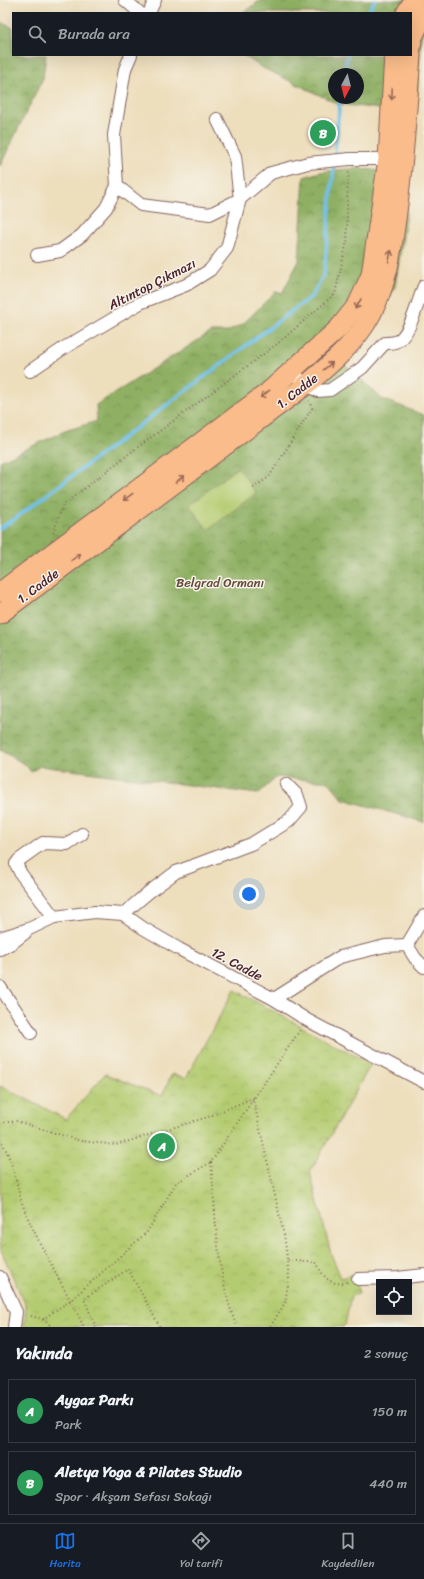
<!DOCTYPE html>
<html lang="tr">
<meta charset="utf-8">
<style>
:root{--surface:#171b24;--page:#20242c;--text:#f1f3f6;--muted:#9ea1a6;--line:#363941;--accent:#1a73e8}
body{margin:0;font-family:Sriracha,sans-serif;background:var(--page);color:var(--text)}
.controls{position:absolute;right:12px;bottom:12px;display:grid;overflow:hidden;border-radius:0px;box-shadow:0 4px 16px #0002}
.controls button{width:36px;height:36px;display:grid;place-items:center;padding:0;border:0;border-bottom:1px solid var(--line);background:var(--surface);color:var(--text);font:20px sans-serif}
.compass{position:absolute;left:328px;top:68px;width:36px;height:36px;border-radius:50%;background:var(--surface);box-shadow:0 4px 16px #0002;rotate:187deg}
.you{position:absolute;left:249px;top:894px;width:14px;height:14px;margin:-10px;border:3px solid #fff;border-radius:50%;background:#1a73e8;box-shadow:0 0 0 6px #1a73e833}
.badge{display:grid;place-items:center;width:26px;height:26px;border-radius:50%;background:var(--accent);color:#fff;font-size:13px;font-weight:700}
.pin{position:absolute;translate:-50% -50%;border:2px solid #fff;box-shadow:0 1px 4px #0006}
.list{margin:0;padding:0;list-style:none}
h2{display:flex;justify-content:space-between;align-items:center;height:52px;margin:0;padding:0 16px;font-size:17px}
h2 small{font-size:13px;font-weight:400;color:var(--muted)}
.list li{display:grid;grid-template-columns:26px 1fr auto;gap:12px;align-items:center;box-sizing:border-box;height:64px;margin:0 8px 8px;padding:0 8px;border:1px solid var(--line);border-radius:0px}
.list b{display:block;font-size:15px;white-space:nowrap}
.list p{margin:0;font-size:13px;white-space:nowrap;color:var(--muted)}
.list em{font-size:13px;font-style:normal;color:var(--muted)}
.icon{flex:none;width:22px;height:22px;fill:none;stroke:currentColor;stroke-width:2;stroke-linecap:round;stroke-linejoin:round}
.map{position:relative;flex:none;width:424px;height:1327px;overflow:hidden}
.search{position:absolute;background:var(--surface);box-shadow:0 4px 16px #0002;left:12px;right:12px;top:12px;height:44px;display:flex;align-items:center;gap:10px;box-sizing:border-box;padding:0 14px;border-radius:0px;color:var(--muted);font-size:15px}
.sheet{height:196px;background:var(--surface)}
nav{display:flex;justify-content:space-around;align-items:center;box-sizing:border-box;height:56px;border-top:1px solid var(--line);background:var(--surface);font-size:11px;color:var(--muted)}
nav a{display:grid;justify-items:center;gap:2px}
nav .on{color:var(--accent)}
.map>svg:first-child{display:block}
.forest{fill:url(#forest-crowns);stroke:#6c6847;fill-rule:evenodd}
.park{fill:url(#park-crowns);stroke:#7f764e}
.pitch{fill:#b4cc71;stroke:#7f764e}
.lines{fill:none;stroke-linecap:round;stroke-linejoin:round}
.stream{stroke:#71c1ec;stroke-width:3.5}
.minor-casing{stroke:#83625e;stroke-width:14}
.primary-casing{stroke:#83625e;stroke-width:21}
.path{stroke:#83625e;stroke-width:2;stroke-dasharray:1 3;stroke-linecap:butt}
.minor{stroke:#fff;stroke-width:12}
.primary{stroke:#f9bc8a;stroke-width:19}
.oneway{stroke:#996656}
.labels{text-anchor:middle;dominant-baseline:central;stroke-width:3;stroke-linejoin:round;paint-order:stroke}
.street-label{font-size:13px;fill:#4a1f2b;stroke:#f7f3e8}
.park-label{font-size:13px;fill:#644a3c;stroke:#f7f3e8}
</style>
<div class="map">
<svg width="424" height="1327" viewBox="0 0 424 1327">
<defs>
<pattern id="forest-crowns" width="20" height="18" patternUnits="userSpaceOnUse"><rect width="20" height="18" fill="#8fb063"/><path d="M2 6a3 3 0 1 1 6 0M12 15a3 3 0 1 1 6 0" fill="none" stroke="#778f52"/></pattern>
<pattern id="park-crowns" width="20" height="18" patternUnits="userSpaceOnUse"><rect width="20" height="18" fill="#b4cc71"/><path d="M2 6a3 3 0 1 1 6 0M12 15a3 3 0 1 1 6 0" fill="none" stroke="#9caf62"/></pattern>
</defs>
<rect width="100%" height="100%" fill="#f7f3e8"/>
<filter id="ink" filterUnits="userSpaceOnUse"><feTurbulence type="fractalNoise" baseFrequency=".025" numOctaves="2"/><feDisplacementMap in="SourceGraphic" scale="8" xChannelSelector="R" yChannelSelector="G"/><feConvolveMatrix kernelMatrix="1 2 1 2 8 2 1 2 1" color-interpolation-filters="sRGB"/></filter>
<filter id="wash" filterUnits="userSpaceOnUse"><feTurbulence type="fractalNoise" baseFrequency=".012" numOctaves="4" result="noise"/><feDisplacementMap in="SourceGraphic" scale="16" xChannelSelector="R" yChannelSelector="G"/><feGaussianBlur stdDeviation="0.9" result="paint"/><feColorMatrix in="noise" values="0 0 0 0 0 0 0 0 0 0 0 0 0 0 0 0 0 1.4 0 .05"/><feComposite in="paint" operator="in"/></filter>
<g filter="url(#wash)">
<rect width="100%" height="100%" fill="#eddebc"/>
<g class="forest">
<path d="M261,0H424V31L421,37L416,113L338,104L261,67L243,55H411V13H242ZM334,74H358V98H334Z"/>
<polygon points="0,22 13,28 13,55 46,55 43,78 0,166"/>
<polygon points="357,168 409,175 406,218 395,287 368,336 345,365 382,399 424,415 424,822 343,799 329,782 277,777 258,794 40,766 31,772 26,765 0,750 0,461 65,431 97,421 96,405 211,332 227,332 243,324 275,292 282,293 299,261 304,177 320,172"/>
</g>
<polygon class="park" points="234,990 371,1064 310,1172 331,1254 341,1278 356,1274 359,1294 351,1296 345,1325 343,1327 24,1327 26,1306 0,1248 0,1086 66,1119 105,1074 162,1096 172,1074 186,1078"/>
<polygon class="pitch" points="238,467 256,493 208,530 189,505"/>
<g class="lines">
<g class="stream">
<polyline points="367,13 375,0"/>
<polyline points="343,74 348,55"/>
<polyline points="0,528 16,518 312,296 324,274 340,98"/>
</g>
</g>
</g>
<g filter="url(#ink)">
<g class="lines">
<g class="minor-casing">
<g id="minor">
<polyline points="125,0 140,13"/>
<polyline points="149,13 155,0"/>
<polyline points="131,55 125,69 114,135 117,186 141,205 210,214 240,199 271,173 308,163 350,159 395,159"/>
<polyline points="37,255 60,251 82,235 106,208 117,186"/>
<polyline points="30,371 64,348 140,303 186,285 210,270 227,248 240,199 235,156 217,119"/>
<path d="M292,372L306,385L318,391L330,390L362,368L385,343C388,343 392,343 395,342C410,338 418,300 424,286"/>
<polyline points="123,914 149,892 176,872 251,844 289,821 301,807 297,795 286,784"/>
<polyline points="54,917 21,874 16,864 19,860 43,843 67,844 82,834"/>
<polyline points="0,938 29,929 54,917 95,912 123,914 143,928 179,949 274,999 307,1020 424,1082"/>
<polyline points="407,945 424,916"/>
<polyline points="0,949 12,943 25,933"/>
<polyline points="0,987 31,1033"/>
<polyline points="274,999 340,957 385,946 407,945 415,958 424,967"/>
<polyline points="0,1277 16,1312 14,1327"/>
<polyline points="358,1279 397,1278 424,1275"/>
</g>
</g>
<g class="primary-casing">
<g id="primary">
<polyline points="406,13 414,0"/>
<polyline points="411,48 412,39 424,14"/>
<polyline points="0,592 267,393 339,328 358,304 371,275 388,159 394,55"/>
<path d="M0,614L306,385C327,367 349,349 365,325C387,291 392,251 397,212C404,160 407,108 411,55"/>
</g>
</g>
<g class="path">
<polyline points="253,488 269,477 312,408 309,401"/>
<polyline points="53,533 63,505 130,453 277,344 335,294 347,241 347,199 349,170"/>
<polyline points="0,1123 16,1121 81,1141 116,1145 208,1117 253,1098 285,1240 289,1278 285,1303 270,1327"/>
<path d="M0,1139C15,1162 16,1191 27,1216C44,1254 66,1290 84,1327"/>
<path d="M211,1162C216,1217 216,1276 237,1327"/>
<path d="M288,1260L317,1263C322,1277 332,1287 347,1282"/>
<polyline points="27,1315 43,1319 71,1300 147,1232 176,1183 211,1162 300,1030"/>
<polyline points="43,1319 52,1327"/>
<polyline points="96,1327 84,1299 128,1269 160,1327"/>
</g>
<use href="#minor" class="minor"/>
<use href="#primary" class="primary"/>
</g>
<defs><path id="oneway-shaft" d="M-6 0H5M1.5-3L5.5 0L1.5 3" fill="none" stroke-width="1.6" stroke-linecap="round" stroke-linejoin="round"/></defs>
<g class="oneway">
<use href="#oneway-shaft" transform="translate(392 94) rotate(92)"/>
<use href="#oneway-shaft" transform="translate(390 256) rotate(-77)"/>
<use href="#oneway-shaft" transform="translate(358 304) rotate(121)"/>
<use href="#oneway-shaft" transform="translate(328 366) rotate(-40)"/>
<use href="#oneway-shaft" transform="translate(265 394) rotate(141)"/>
<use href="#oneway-shaft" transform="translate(180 479) rotate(-37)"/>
<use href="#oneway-shaft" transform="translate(128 497) rotate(144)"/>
<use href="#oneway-shaft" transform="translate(76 557) rotate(-37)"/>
</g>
</g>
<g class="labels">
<g class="street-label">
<text transform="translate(152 284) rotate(-27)">Altıntop Çıkmazı</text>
<text transform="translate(297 391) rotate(-38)">1. Cadde</text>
<text transform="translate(38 586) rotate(-37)">1. Cadde</text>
<text transform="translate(237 964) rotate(28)">12. Cadde</text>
</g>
<g class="park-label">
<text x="220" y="582">Belgrad Ormanı</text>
</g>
</g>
</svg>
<div class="controls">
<button><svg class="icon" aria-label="locate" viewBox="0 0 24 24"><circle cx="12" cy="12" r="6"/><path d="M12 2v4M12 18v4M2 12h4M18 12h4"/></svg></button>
</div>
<svg class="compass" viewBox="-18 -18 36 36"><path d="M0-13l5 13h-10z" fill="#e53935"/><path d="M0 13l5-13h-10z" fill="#9ea1a6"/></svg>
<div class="you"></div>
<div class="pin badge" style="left:162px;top:1146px;background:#2e9e5b">A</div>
<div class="pin badge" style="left:323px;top:133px;background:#2e9e5b">B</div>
<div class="search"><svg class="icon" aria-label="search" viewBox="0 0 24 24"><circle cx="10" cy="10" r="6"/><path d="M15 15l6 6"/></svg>Burada ara</div>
</div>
<section class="sheet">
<h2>Yakında<small>2 sonuç</small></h2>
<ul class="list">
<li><span class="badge" style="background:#2e9e5b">A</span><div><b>Aygaz Parkı</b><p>Park</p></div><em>150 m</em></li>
<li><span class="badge" style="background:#2e9e5b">B</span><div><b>Aletya Yoga &amp; Pilates Studio</b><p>Spor · Akşam Sefası Sokağı</p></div><em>440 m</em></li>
</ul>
</section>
<nav>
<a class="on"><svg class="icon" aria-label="map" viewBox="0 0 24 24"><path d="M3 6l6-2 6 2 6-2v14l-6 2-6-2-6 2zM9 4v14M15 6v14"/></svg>Harita</a>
<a><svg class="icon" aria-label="directions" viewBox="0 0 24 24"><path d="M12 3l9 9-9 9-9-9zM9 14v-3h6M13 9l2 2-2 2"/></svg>Yol tarifi</a>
<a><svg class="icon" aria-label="saved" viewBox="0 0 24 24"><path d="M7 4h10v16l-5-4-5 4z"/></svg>Kaydedilen</a>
</nav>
